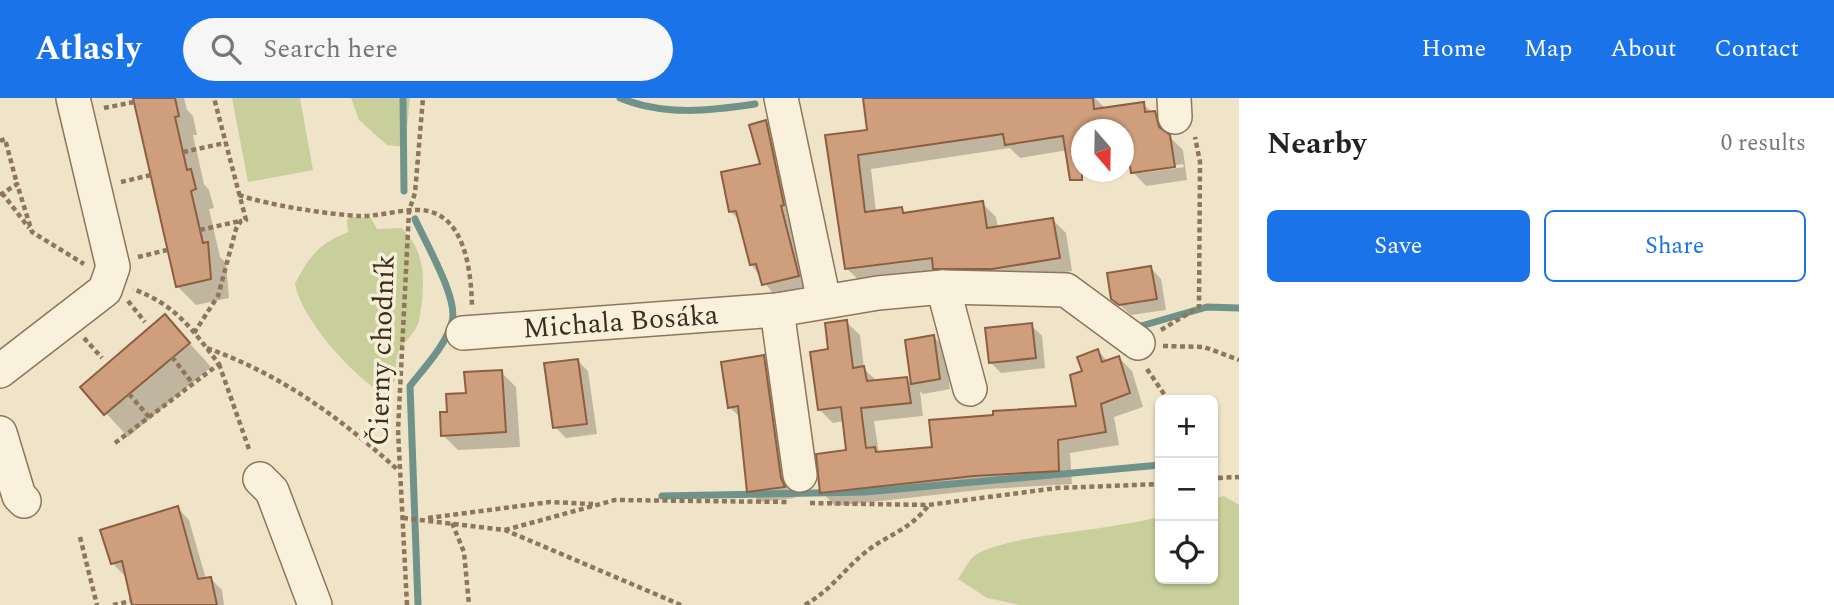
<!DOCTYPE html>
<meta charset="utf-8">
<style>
:root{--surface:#fff;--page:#f6f6f6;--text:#222;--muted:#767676;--line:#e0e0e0;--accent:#1a73e8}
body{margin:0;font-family:Spectral,serif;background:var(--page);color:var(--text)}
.controls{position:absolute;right:21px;bottom:21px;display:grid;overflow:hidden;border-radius:10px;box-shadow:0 2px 5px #0004}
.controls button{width:63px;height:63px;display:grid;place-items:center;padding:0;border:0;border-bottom:2px solid var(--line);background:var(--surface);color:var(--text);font:35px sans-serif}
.compass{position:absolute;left:1071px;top:21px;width:63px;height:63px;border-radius:50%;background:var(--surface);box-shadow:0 2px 5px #0004;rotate:160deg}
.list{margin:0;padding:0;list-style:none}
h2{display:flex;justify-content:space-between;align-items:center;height:91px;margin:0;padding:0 28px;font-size:30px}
h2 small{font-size:23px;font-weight:400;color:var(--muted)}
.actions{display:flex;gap:14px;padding:21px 28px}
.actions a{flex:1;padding:16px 0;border:2px solid var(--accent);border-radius:10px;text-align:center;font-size:24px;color:var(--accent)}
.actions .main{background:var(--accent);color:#fff}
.icon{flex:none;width:38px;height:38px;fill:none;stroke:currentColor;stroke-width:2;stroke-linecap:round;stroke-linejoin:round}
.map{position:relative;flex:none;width:1239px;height:507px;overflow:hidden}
header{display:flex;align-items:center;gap:42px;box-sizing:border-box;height:98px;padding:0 35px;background:var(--accent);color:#fff}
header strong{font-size:33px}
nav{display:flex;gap:38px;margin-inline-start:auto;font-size:24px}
.search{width:490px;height:63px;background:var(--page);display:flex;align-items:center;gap:18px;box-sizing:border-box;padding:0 24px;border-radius:38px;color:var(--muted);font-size:26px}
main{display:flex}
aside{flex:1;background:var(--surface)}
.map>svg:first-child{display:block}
.green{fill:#c9cf9b}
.shadow{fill:#0003;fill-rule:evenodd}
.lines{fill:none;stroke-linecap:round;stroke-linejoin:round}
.stream{stroke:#6f938a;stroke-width:7}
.building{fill:#cf9f7d;stroke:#8d5f41;stroke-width:2}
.minor-casing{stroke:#8d765c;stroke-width:36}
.path{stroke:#8d765c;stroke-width:4.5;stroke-dasharray:5 3.5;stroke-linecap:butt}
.minor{stroke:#faf1dc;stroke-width:33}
.labels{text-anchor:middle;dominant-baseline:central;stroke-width:7;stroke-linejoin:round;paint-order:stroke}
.street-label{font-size:28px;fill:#3d2e20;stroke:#f7eed8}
</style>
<header>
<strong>Atlasly</strong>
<div class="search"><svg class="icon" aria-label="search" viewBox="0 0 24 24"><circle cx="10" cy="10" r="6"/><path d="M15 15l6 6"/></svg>Search here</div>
<nav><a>Home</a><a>Map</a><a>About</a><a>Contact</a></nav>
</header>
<main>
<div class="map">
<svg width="1239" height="507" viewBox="0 0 1239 507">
<rect width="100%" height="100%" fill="#f0e4c8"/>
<g class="green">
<polygon points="232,0 300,0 313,72 248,84"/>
<polygon points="351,0 410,0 405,49 387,47 359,22"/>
<path d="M350,119L371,120L377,131L401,130C428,154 425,189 419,223C416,235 403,244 398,255C395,263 396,275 395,283L377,292C347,271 302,221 295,186C308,159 320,145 348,134L347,122Z"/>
<path d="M1224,398L1239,407V507H1020L987,500L958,481C963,474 968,463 974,458C1003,436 1116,433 1160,418V481H1213V401Z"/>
</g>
<g class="shadow">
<polygon points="135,0 184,0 187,12 193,18 197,37 193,37 204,86 209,92 214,110 209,111 220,159 226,165 229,200 196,207 177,188"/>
<path d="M865,0H1095L1105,10L1143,6L1168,28L1171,40L1183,52L1187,82L1146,88L1133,74L1131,58L1124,59V32H1082L1068,52L1020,60L1010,50L871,71L876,114L901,111L907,116L982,105L996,119L998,130L1053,122L1066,135L1072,173L1006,184H861L847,171L827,39L869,34ZM1183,66L1184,69L1142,75V72Z"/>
<polygon points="766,24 776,35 808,188 774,197 751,166 741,124 730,113 762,68"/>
<polygon points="1151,170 1161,181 1166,212 1131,217 1112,200"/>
<polygon points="165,218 211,269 128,339 82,289"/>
<polygon points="846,224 860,237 864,271 878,284 906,281 913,287 907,243 934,239 945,250 950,291 923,296 920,293 923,318 874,323 879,355 934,350 1078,310 1084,275 1098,253 1108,264 1119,260 1132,273 1143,309 1114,319 1119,347 1070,355 1072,386 988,391 835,408 822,394 848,354 844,323 833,325 819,311 830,252"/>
<polygon points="1031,227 1042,238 1045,270 1001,275 990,264"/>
<polygon points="763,259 774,270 795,400 760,404 749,393 741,320 729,309"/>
<polygon points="578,263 588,273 597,336 566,340 555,329"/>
<polygon points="501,274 516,289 520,349 458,352 443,337 449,315 467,296"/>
<polygon points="178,410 189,422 206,481 210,480 222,492 224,507 133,507 127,476 124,477 112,465"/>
</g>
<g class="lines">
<g class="stream">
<polyline points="403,0 404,93"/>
<path d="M620,0C664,18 709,13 755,6"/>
<path d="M415,121C425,144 459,201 452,224C446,247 425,269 410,288L418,507"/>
<polyline points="1134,230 1207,209 1239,210"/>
<polyline points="662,398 865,394 1160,367"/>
</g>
</g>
<g class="building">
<polygon points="133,0 175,0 179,18 175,19 187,72 191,71 196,91 191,93 203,145 208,144 211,181 176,189"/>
<polygon points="863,0 1093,0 1094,11 1144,4 1145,14 1155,13 1159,29 1170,37 1175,69 1131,75 1125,32 1082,32 1082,82 1070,82 1063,38 1005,47 1003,36 858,57 865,114 902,109 903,115 983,103 987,130 1053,120 1060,160 992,171 933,171 932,160 845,171 825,37 867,32"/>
<polygon points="766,22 784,107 781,108 799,178 762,187 756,166 750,167 736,113 729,114 721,74 760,66 749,27"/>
<polygon points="1151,168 1157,201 1119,207 1111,201 1107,175"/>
<polygon points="165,216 190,245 104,317 80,289"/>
<polygon points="847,222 853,270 864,268 867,283 907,279 911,305 861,310 866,350 875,349 876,354 932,349 929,322 993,317 993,313 1076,308 1070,277 1082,273 1077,259 1098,251 1102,264 1119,258 1130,295 1101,306 1106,334 1058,342 1059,373 974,378 820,395 816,356 846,352 841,309 818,312 810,254 828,251 825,225"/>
<polygon points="1032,225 1036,260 989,265 985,230"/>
<polygon points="934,237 940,281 911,286 905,242"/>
<polygon points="764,257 781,380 785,389 747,394 738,308 728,310 721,264"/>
<polygon points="578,261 587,326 553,330 544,265"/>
<polygon points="502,272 506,334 441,338 440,314 447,314 446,296 466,295 464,274"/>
<polygon points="178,408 198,481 211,479 217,507 132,507 122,463 111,466 100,432"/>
</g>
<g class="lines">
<g class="minor-casing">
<g id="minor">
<polyline points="781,0 824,203"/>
<polyline points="1174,0 1175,19"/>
<polyline points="943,189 1066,192 1138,245"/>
<polyline points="777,212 800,377"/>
<path id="s1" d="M463,235L777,212L878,195L943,189L970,291"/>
<polyline points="0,273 105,192 113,169 73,0"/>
<polyline points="0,335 19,398 24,403"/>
<polyline points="260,381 272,393 315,507"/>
</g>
</g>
<g class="path">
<polyline points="104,10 134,4"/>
<polyline points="0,43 5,41 17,86"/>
<polyline points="183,54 225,45"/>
<polyline points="121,84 151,77"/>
<polyline points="2,95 29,130"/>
<polyline points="0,97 17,86 32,134 84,166"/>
<path d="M239,97C268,107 330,117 362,118C382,118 401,111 421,112C466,115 471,175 472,208"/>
<polyline points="200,132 240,123"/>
<polyline points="138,159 167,152"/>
<polyline points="128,203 145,224"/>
<polyline points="1161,232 1199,209 1200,64 1195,39"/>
<polyline points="194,235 218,198 236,131 241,123 246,122 214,0"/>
<polyline points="84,240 102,260"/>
<polyline points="1163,248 1204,249 1239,262"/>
<path d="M207,250C282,277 339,319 398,372"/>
<polyline points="172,259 193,286"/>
<polyline points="219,266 250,354"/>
<polyline points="1147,271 1168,302"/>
<polyline points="129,296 149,319"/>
<path d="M115,345L219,266C191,230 176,207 133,191"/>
<polyline points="1213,371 1218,380 1213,380"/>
<polyline points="1218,380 1239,379"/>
<polyline points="810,405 928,407 1057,390 1160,386"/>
<polyline points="403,420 505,432 681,507"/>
<polyline points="428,420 550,404 593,406"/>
<polyline points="452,425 464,454 469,507"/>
<polyline points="505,432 615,402 790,404"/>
<polyline points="80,439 97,507"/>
<polyline points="113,507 131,503"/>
<polyline points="407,507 398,332 409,113 415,95 423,0"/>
<path d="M805,507C833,490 839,477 862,457C885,437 908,434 928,408"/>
</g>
<use href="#minor" class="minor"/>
</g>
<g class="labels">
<g class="street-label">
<text stroke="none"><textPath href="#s1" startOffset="158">Michala Bosáka</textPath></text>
<text transform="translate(382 252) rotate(-88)">Čierny chodník</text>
</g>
</g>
</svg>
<div class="controls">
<button>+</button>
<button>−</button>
<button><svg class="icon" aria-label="locate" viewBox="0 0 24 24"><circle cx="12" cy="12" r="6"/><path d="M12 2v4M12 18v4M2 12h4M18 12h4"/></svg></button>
</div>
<svg class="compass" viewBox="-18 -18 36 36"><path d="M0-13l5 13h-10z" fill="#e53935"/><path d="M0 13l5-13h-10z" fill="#767676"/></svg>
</div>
<aside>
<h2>Nearby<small>0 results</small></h2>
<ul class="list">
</ul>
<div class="actions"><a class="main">Save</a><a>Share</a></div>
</aside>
</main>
